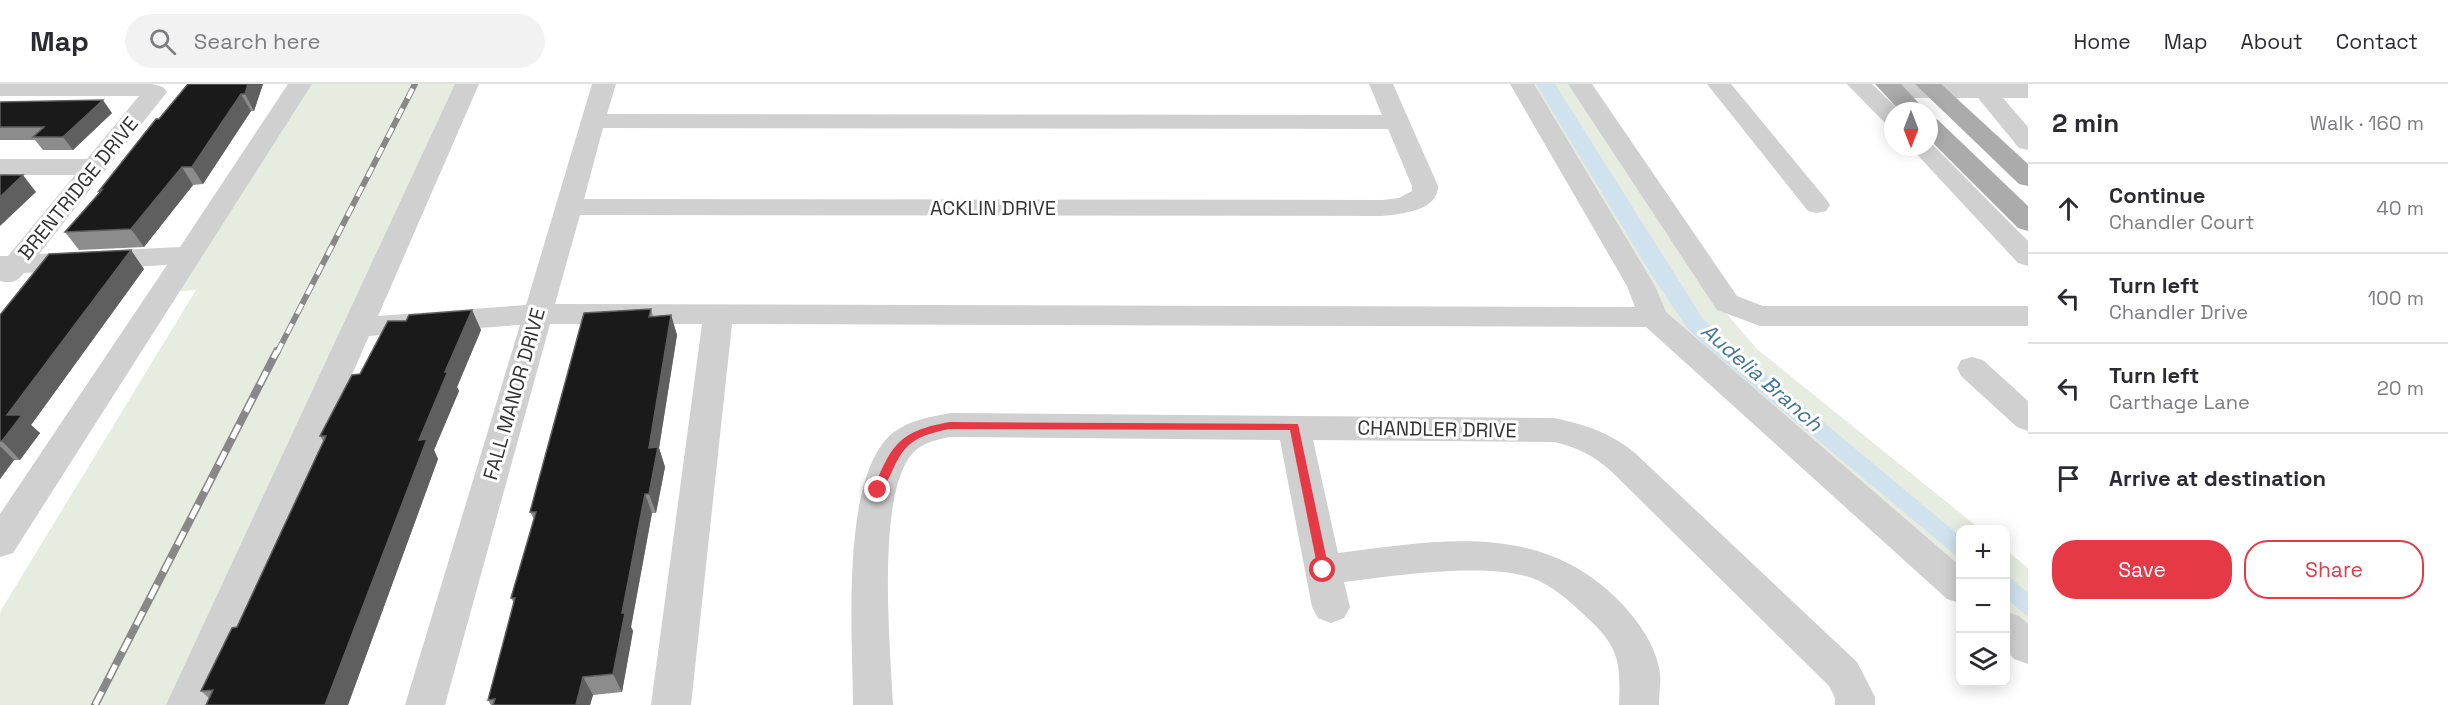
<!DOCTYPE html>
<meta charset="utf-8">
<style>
:root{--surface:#fff;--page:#f2f2f3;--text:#2b2b33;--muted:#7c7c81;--line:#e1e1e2;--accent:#e63946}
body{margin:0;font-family:"Space Grotesk",sans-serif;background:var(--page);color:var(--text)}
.controls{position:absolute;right:18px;bottom:18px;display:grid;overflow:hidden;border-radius:12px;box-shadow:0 3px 15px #0003}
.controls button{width:54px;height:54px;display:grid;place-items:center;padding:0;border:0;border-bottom:2px solid var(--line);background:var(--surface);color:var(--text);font:30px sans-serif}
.compass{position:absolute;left:1884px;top:18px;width:54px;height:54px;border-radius:50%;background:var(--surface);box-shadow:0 3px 15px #0003;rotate:180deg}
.stop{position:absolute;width:18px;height:18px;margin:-14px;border:4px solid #e63946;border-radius:50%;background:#fff}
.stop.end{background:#e63946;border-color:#fff;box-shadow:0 2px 6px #0008}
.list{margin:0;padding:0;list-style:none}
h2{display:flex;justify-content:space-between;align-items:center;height:78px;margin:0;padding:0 24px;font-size:26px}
h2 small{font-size:20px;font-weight:400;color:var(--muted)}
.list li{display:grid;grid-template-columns:39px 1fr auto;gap:18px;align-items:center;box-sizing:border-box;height:90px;padding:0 24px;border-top:2px solid var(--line)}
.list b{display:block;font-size:22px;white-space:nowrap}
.list p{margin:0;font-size:20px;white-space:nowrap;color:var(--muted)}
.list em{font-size:20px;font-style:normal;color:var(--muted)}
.actions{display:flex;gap:12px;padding:18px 24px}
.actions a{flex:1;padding:14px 0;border:2px solid var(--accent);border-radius:24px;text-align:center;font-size:21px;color:var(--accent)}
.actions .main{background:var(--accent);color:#fff}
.icon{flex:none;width:33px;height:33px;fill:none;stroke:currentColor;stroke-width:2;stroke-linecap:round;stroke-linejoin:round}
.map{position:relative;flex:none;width:2028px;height:621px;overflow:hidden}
header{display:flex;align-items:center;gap:36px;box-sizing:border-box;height:84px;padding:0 30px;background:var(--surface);border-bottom:2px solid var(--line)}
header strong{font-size:28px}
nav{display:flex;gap:33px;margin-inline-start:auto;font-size:21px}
.search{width:420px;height:54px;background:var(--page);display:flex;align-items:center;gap:15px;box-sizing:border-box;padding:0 21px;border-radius:33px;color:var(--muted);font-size:22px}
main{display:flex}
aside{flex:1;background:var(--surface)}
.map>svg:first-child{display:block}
.green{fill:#e6ecdf}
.water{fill:#cfe2ee}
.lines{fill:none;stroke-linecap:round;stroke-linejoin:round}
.minor{fill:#d0d0d0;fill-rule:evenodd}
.major{fill:#ababab;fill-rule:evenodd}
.rail-far1-casing{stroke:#888;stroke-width:6}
.rail-casing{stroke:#888;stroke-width:8}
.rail-far1{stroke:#fff;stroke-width:4;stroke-dasharray:11;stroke-linecap:butt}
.rail{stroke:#fff;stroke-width:5;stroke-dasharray:15;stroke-linecap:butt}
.wall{fill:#8c8c8c}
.shaded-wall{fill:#5f5f5f}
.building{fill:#1a1a1a;stroke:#5f5f5f;stroke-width:1.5}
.route{fill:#e63946}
.labels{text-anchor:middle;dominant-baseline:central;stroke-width:6;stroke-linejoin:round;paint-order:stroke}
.street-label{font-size:20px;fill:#333;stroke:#fff}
.water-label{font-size:21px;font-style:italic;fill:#3f7597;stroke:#fff}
</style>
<header>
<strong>Map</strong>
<div class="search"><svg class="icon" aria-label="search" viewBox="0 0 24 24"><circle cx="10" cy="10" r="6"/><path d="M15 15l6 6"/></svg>Search here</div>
<nav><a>Home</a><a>Map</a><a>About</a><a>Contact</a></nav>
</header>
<main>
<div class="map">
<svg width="2028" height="621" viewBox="0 0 2028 621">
<rect width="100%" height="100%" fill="#fff"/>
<g class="green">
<polygon points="299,0 462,0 178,621 0,621 0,528 196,206 162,209"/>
<polygon points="1524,0 1575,0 1726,229 1757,265 1980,445 1960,446 1960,492 1681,253"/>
<polygon points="2006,466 2028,484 2028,550 2006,531"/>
</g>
<g class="water">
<polygon points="1536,0 1555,0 1703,235 1726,257 1960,452 1960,475 1709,265 1687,244 1651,190"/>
<polygon points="2006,490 2028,509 2028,533 2006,514"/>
</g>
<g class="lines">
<g class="minor">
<path d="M0,0H152L163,3L167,8L39,170L180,163L288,0H312L13,469L0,473V430L167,181L24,189C17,198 11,200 0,197V172H8L75,91H0V75H87L139,12H0Z"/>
<path d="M455,0H479L378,232L526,221L592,0H616L607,30L1382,31L1369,0H1393L1438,102C1438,127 1401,130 1382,132L580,131L555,220L1635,223L1627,202L1510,0H1534L1655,202L1666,228L1960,482V519L1947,515L1646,243L732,240L691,621H651L702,240H550L445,621H405L520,241L369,252L206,621H166ZM603,44L1388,45L1412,102V107L1399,114L1382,116L584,115Z"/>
<polygon points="1568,0 1592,0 1737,212 1763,222 2028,222 2028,242 1760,242 1717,226"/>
<polygon points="1707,0 1731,0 1826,115 1830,121 1826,127 1817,129 1808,127"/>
<polygon points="1847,0 1872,0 1900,27 1893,27 1893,41 1885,39"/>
<polygon points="1894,0 2028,0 2028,14 2003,14 2028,43 2028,66 2019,64 1978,14 1894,14 1886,12 1882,7 1886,2"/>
<polygon points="1929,57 2028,157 2028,182 2018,179 1910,63 1929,63"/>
<polygon points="1972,273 1983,276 2028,317 2028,347 2017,343 1961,292 1957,284 1961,276"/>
<path d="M950,329L1554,334C1584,340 1611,349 1635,369L1857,578L1875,613V621H1835V614L1829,602L1611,387C1594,372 1577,363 1554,358L1313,356L1338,469C1436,457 1535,437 1614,512C1635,532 1656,560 1660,589C1661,600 1659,610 1659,621H1619C1621,574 1618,561 1581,528C1568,516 1550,500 1532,494C1484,478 1395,492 1344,498L1350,523L1344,534L1331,539L1318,534L1312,523L1280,356L950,353C939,355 925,358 916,366C874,403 891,566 893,621H853C853,557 839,390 894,348C910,336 931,333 950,329Z"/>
<polygon points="2006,528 2019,532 2028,540 2028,580 2014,575 2006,567"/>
</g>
<g class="major">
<polygon points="1875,0 1901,0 1926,27 1900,27"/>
<polygon points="1915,0 1941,0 2028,80 2028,102 2019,100"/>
<polygon points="1929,33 1938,36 2028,122 2028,147 2018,144 1929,55"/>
</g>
<g class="rail-far1-casing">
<polyline id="rail-far1" points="277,269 415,0"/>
</g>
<g class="rail-casing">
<polyline id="rail" points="95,621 277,267"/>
</g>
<use href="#rail-far1" class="rail-far1"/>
<use href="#rail" class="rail"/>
</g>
<g class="wall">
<polygon points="263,0 254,27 251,27 203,100 193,101 144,163 79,166 65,148 100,109 99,107 159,35"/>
<polygon points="0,18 112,29 73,66 43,66 35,56 0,56"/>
<polygon points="144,185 31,341 40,349 20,376 14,376 0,395 0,231"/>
<polygon points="651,225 653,232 671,231 677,251 659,364 665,383 656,429 652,429 631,543 633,547 622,608 593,611 590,621 491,621 488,616 514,519 511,514 534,435 530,428"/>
<polygon points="472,226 481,246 457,303 459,307 434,366 438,375 348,621 206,621 209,614 201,607 237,543 323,357 320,352 360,290 406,237"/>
</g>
<g class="shaded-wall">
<polygon points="248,0 263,0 254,27 245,10"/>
<polygon points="241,10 251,27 203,100 192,83"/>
<polygon points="103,16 112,29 73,66 63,53"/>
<polygon points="182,83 193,101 144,163 131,145"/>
<polygon points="23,91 36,108 0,142 0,113"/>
<polygon points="131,166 144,185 31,341 40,349 20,376 2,357 7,331"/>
<polygon points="472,226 481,246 457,303 459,307 434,366 438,375 348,621 325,621 419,356 445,288"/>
<polygon points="671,231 677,251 659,364 665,383 656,429 649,410 649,364"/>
<polygon points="0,362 14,376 0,395"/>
<polygon points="645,410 652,429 631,543 633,547 622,608 613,590 622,529"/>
<polygon points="583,593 593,611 590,621 576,621"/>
</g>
<g class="building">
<polygon points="188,0 248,0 245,10 241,10 192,83 182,83 131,145 65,148 102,106 99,107 156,35 159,35"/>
<polygon points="103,16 63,53 33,53 44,43 0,43 0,18"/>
<polygon points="0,91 23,91 0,113"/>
<polygon points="131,166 7,331 22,331 2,357 0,357 0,231 49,170"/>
<polygon points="651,225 649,233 671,231 649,364 658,363 649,410 645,410 622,529 625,529 613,590 583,593 576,621 493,621 495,615 488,616 515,514 511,514 536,428 530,428 584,229"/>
<polygon points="472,226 445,288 448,287 419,356 427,355 325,621 206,621 213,606 201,607 232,544 237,543 326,352 320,352 352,291 360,290 388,237 406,237 409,231"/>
</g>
<path class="route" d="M950,338L1298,340L1329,486L1323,490L1318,486L1290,346L950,345C901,354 902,368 882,409H874L873,406C892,360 899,347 950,338Z"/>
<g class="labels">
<g class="street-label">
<text transform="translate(78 104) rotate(-51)">BRENTRIDGE DRIVE</text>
<text x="993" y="124">ACKLIN DRIVE</text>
<text transform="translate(514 310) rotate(-74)">FALL MANOR DRIVE</text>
<text transform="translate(1437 345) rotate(1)">CHANDLER DRIVE</text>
</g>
<g class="water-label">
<text transform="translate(1762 293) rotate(41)">Audelia Branch</text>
</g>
</g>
</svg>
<div class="controls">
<button>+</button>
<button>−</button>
<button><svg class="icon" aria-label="layers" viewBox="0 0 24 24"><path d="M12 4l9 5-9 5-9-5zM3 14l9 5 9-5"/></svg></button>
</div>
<svg class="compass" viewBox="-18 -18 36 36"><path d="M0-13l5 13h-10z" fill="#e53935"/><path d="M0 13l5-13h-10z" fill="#7c7c81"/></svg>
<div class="stop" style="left:1323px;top:486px"></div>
<div class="stop end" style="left:878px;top:406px"></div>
</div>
<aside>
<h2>2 min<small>Walk · 160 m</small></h2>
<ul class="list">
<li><svg class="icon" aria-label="ahead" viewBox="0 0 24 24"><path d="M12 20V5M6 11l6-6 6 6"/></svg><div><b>Continue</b><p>Chandler Court</p></div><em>40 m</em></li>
<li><svg class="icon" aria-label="left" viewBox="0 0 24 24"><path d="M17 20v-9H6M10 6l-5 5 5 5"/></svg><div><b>Turn left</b><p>Chandler Drive</p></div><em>100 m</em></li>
<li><svg class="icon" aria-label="left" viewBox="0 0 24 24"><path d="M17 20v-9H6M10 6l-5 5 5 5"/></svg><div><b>Turn left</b><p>Carthage Lane</p></div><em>20 m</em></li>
<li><svg class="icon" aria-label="arrive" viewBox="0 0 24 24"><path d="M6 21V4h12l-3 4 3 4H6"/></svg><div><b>Arrive at destination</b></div></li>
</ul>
<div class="actions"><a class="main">Save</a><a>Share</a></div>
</aside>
</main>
